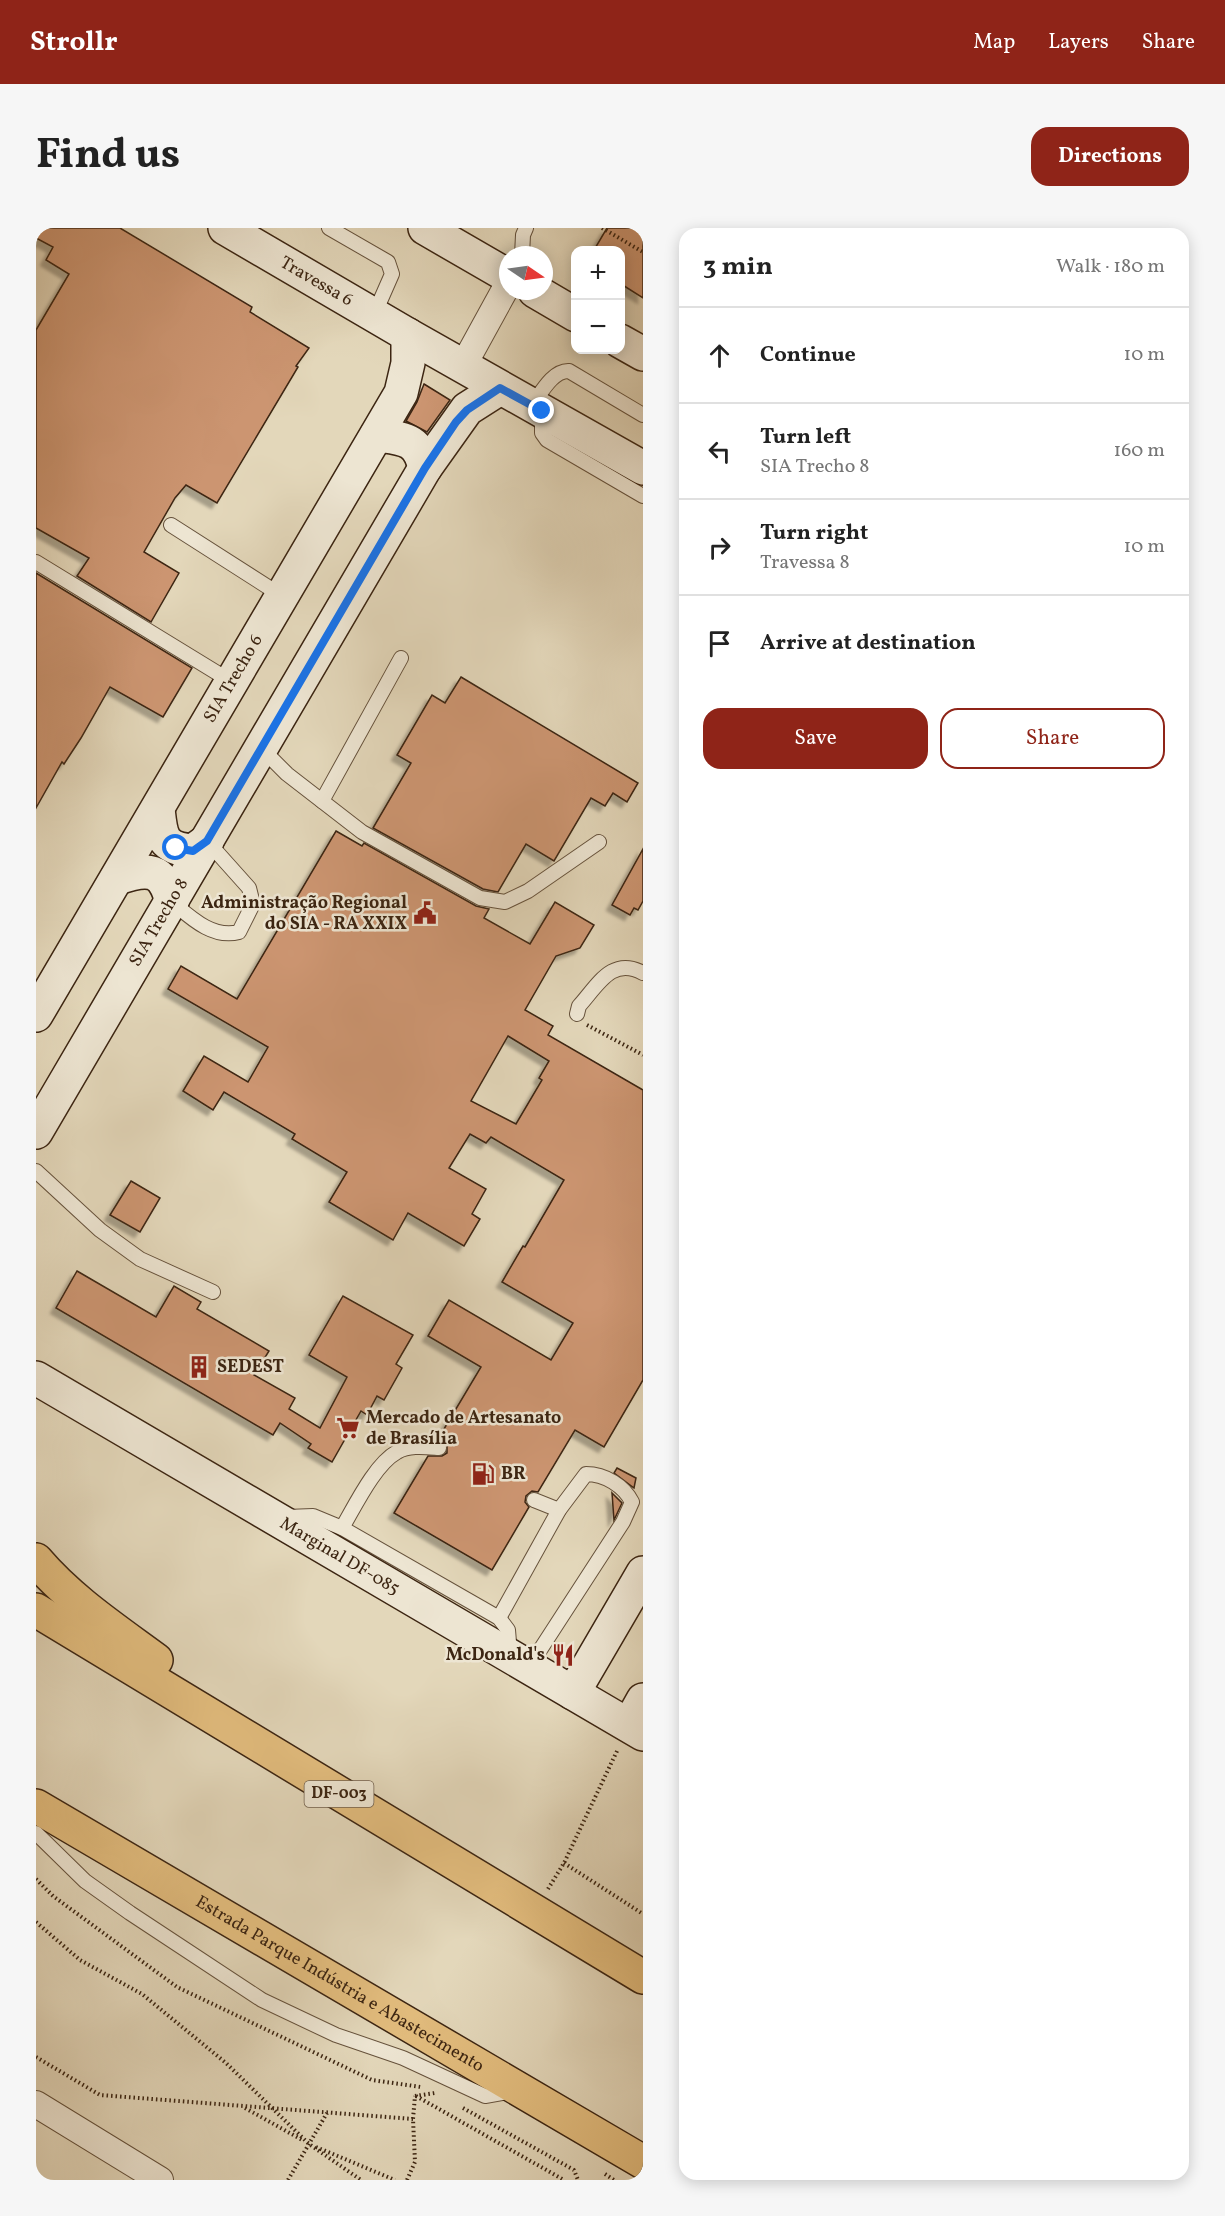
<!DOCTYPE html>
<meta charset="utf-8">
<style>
:root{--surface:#fff;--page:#f6f6f6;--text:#222;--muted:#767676;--line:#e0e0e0;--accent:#8f2418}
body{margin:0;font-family:Vollkorn,serif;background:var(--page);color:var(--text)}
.controls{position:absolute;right:18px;top:18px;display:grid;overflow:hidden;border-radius:12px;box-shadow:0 3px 15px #0003}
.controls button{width:54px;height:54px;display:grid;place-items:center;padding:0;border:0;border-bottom:2px solid var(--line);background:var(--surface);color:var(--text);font:30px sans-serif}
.compass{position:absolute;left:463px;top:18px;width:54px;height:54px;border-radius:50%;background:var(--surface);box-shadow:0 3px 15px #0003;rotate:103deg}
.stop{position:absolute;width:18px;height:18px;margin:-14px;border:4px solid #1a73e8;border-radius:50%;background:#fff}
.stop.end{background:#1a73e8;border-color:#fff;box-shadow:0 2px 6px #0008}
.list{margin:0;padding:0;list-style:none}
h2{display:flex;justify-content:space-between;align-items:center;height:78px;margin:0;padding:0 24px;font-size:26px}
h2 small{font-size:20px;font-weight:400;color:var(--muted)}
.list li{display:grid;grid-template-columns:39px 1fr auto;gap:18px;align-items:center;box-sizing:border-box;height:96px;padding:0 24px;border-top:2px solid var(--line)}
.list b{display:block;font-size:22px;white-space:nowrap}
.list p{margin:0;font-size:20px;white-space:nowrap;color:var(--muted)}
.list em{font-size:20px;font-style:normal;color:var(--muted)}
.actions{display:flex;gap:12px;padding:18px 24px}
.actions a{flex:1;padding:14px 0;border:2px solid var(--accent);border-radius:18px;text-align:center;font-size:21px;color:var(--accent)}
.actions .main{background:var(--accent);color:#fff}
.icon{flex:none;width:33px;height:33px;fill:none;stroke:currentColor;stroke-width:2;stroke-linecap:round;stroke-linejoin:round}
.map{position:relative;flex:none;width:607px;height:1952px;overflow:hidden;border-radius:18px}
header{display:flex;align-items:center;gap:36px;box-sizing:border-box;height:84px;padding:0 30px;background:var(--accent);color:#fff}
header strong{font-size:28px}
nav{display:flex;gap:33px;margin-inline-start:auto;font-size:21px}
.intro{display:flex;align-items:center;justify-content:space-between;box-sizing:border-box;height:144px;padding:0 36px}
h1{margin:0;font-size:42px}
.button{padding:15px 27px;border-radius:18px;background:var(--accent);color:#fff;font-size:21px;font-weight:700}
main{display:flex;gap:36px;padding:0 36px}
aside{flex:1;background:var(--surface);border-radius:18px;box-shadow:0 3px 15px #0003}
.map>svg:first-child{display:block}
.building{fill:#cc9571;stroke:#3c2512;stroke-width:1.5;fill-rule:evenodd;filter:url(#shadow)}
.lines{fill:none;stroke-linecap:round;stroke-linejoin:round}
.lane-casing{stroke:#66523c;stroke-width:16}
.street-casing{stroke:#66523c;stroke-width:28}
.secondary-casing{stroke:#3c2512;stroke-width:36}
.highway-casing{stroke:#3c2512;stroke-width:36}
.path{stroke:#3c2512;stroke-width:4;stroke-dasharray:1.5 3;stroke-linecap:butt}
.lane{stroke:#ede5d2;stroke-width:14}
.street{stroke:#ede5d2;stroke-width:26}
.secondary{stroke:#ede5d2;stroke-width:33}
.highway{stroke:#e2bc7d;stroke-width:33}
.route{stroke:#1a73e8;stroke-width:8}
.labels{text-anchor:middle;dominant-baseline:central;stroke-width:5;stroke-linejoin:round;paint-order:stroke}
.shield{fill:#ede5d2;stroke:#715f4c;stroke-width:1.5}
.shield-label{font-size:16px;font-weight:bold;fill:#3c2512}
.street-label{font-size:18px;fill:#3c2512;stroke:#ede5d2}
.poi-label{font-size:18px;font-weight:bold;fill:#3c2512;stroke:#ede5d2;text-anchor:start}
</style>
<header>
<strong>Strollr</strong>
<nav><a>Map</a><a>Layers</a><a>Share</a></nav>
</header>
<div class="intro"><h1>Find us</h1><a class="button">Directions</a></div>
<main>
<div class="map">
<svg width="607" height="1952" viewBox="0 0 607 1952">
<defs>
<filter id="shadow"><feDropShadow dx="-5.5" dy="5.5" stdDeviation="1.5" flood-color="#0004"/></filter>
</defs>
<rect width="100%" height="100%" fill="#e3d7ba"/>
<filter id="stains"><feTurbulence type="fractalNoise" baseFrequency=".00333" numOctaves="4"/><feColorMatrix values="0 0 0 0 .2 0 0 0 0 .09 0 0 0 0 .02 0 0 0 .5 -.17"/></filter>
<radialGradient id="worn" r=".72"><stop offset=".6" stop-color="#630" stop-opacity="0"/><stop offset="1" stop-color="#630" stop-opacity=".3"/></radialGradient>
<g class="building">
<polygon points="0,0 84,0 216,79 214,84 273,120 260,138 262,139 181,275 150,257 139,270 108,324 143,345 115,394 41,348 53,330 0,300 0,102 33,46 10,32 17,19 0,10"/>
<polygon points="571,0 607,0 607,70 585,56 585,22 558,22"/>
<polygon points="388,156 414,172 391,204 370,193 381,174"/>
<polygon points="0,345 156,440 127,489 74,459 45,510 28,536 26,534 0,580"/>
<polygon points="425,449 602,555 591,574 577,565 569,578 555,570 518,633 490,616 462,664 447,661 337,600 375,535 361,527 396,467 409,475"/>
<path d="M300,603L326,618L328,615L440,678L453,681L448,690L494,716L519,674L558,697L544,720L520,728L489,782L517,798L512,807L607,862V1152L568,1219L539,1202L502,1264L496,1263L490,1268L489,1274L493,1279L456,1342L358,1285L392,1228H406L411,1225V1216L402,1211L445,1139L392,1108L413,1072L515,1132L537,1095L466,1054L487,1018L489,1019L528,952L455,909L450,915L434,906L413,940L450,961L436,986L444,991L428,1018L372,985L357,1012L293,974L311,944L256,911L259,906L188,864L177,882L147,863L168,828L212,854L232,819L132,761L145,738L201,771ZM472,808L513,833L503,850L506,852L480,896L435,873Z"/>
<polygon points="607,621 607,673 602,682 598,680 594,687 576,677"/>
<polygon points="95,953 124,970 104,1004 74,987"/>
<polygon points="41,1043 120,1089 138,1058 165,1074 161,1081 233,1123 218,1147 259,1170 253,1181 284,1200 311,1149 273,1127 307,1068 377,1107 360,1136 366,1140 348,1172 341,1168 331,1187 325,1183 296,1234 272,1220 275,1216 244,1195 237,1207 20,1080"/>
<polygon points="581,1240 600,1250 598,1260 578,1245"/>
<polygon points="576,1265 586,1275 578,1292"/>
</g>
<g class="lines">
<g class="lane-casing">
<g id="lane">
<polyline points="293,0 352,34 356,46 338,87"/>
<polyline points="486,27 487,7 490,0"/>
<path d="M496,177C505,165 517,142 533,143L607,187"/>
<polyline points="506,185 506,205 511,212 607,268"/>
<polyline points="135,297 246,368"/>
<polyline points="0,334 196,454"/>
<polyline points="225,520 251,546 326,604 444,670 469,674 492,663 563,614"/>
<polyline points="286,573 365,430"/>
<path d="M136,674C155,690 177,711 203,704L217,676L213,660L171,613"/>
<path d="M541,786L543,778C562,757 576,728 607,745"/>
<polyline points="0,943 64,1002 104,1031 177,1064"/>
<polyline points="498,1272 523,1282"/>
<polyline points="251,1289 277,1288 306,1300 463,1390 472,1402 474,1426"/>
<path d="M306,1300C319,1278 339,1236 361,1224C373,1217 389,1219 403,1220"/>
<path d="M463,1390L523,1282L550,1246C569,1246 588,1258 596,1274L587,1294L493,1439"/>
<polyline points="0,1605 49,1653 94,1685 226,1772 300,1807 367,1830 449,1868 477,1863"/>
</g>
</g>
<g class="street-casing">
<g id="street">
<polyline points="427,138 472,56"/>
<polyline points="0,1876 124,1952"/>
</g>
</g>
<g class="secondary-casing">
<g id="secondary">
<path id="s1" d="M189,0L372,107L607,240"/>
<polyline points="389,0 472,48"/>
<polyline points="499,63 540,87"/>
<polyline points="584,113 607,126"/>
<path d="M341,207C368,211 382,210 389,240"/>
<path d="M122,581C125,608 125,620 157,623L171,613"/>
<path d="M81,650C112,640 127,639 136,674"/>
<path id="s2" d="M0,787L365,165L372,135V107"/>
<path id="s3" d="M0,904L389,240L431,181L464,160"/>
<path id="s4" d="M0,1150L607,1506"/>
<polyline points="537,1465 607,1345"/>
<polyline points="593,1497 607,1472"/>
</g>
</g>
<g class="highway-casing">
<g id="highway">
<path d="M0,1332C34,1372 78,1401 120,1432"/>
<polyline points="0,1382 607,1749"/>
<path id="s5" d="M0,1578L607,1934"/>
</g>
</g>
<g class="path">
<polyline points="566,0 607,24"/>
<polyline points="551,797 607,827"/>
<polyline points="528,1635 607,1686"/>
<polyline points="0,1651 17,1668 141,1759 336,1852 385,1859"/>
<polyline points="512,1661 528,1635 581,1523"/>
<polyline points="0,1694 44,1732 106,1766 190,1835 273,1916 325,1952"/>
<polyline points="0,1829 64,1867 377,1891"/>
<polyline points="379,1868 399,1865"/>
<polyline points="380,1868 528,1952"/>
<polyline points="209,1880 268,1913"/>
<polyline points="427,1880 538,1942 542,1952"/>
<polyline points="280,1919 359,1952"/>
<polyline points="569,1946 578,1952"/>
<polyline points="252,1952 291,1885"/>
<polyline points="371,1952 379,1934 377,1891 379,1868"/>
</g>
<use href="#lane" class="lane"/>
<use href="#street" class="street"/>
<use href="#secondary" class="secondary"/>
<use href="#highway" class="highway"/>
</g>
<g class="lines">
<polyline class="route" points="140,620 157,623 171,613 389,240 420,194 431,182 464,160 506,183"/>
</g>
<defs>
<g id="civic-bare" transform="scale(1.8)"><path d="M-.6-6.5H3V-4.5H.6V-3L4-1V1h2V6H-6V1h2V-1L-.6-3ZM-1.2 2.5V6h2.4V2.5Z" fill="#8f2418" stroke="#ede5d2" stroke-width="2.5" paint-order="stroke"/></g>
<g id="building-bare" transform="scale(1.8)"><path d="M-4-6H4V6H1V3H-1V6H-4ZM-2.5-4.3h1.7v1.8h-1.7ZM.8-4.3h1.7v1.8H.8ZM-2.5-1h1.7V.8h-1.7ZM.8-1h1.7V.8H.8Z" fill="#8f2418" stroke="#ede5d2" stroke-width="2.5" paint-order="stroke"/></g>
<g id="supermarket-bare" transform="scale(1.8)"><path d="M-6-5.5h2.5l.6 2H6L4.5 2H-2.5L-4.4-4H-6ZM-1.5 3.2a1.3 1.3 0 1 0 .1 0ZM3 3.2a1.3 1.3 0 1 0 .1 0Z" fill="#8f2418" stroke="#ede5d2" stroke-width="2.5" paint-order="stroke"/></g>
<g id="fuel-bare" transform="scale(1.8)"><path d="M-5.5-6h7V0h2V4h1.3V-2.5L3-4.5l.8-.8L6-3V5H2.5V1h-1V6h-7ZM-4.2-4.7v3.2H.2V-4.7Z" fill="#8f2418" stroke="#ede5d2" stroke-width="2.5" paint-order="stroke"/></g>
<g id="restaurant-bare" transform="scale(1.8)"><path d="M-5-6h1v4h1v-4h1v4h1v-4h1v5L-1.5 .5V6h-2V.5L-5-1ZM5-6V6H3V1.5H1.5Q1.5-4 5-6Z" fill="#8f2418" stroke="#ede5d2" stroke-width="2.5" paint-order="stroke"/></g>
</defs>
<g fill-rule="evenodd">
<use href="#civic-bare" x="389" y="685"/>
<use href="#building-bare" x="163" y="1139"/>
<use href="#supermarket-bare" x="312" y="1200"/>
<use href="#fuel-bare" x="447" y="1246"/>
<use href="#restaurant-bare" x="527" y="1427"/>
</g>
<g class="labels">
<rect class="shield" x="268.5" y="1553" width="69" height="26" rx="4.5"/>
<g class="shield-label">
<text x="303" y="1566">DF-003</text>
</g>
<g class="street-label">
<text stroke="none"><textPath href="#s1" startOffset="106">Travessa 6</textPath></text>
<text stroke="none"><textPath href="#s2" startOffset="390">SIA Trecho 6</textPath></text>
<text stroke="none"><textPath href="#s3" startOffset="243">SIA Trecho 8</textPath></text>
<text stroke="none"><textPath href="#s4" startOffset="352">Marginal DF-085</textPath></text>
<text stroke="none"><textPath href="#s5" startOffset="352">Estrada Parque Indústria e Abastecimento</textPath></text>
</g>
<g class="poi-label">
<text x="371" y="675" text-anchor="end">Administração Regional<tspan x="371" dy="21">do SIA - RA XXIX</tspan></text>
<text x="181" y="1139">SEDEST</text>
<text x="330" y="1190">Mercado de Artesanato<tspan x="330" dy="21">de Brasília</tspan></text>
<text x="465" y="1246">BR</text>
<text x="509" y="1427" text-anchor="end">McDonald's</text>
</g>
</g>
<rect width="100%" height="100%" filter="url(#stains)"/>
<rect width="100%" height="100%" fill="url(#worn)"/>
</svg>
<div class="controls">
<button>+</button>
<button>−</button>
</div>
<svg class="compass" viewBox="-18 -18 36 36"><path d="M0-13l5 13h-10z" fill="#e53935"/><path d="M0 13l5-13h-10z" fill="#767676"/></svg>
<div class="stop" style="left:140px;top:620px"></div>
<div class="stop end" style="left:506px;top:183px"></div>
</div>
<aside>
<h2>3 min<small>Walk · 180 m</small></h2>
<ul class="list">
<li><svg class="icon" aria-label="ahead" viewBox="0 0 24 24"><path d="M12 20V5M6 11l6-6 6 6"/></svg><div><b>Continue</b></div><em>10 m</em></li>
<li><svg class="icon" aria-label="left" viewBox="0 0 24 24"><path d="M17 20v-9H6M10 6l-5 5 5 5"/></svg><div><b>Turn left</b><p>SIA Trecho 8</p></div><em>160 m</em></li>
<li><svg class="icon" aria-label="right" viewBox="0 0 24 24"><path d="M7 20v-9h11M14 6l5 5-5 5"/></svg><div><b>Turn right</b><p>Travessa 8</p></div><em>10 m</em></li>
<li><svg class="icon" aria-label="arrive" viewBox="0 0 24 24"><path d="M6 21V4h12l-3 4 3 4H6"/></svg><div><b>Arrive at destination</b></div></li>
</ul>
<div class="actions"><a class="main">Save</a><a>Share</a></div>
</aside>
</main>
